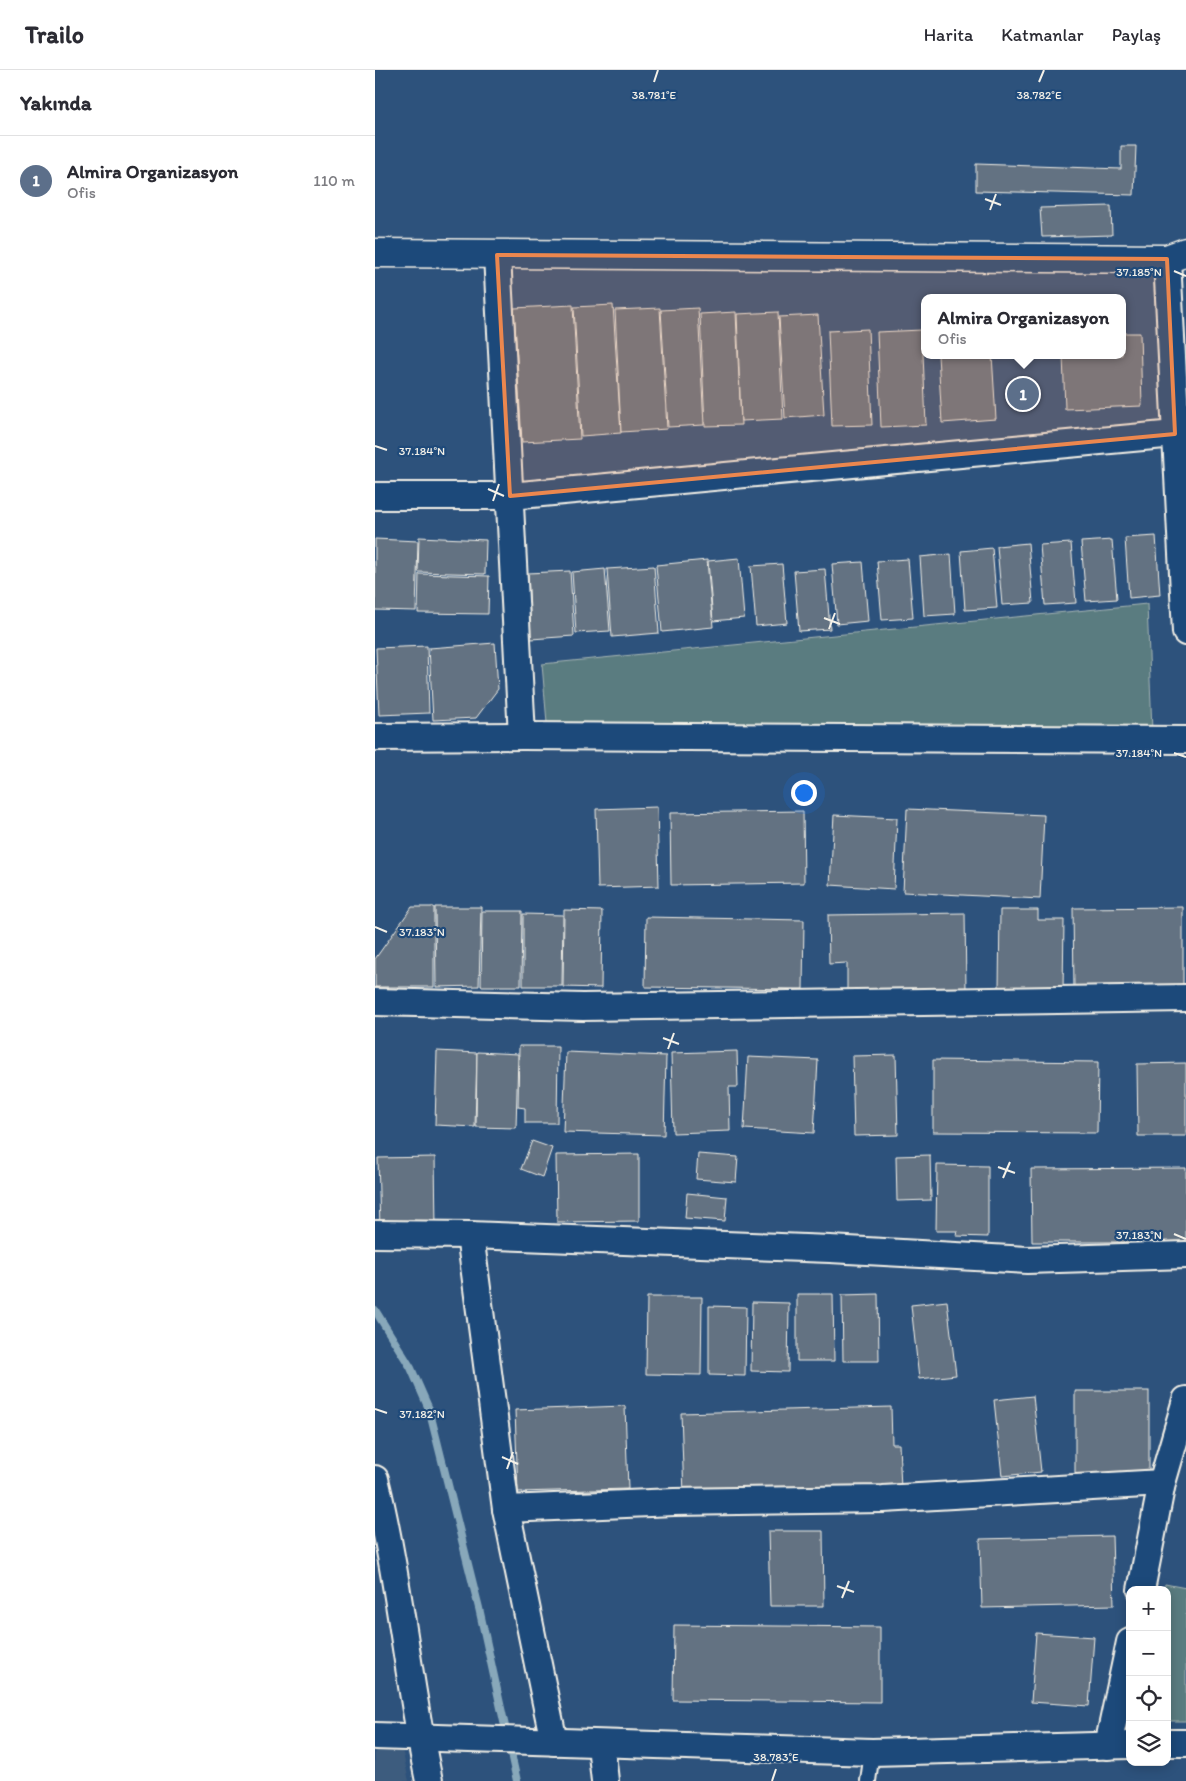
<!DOCTYPE html>
<html lang="tr">
<meta charset="utf-8">
<style>
:root{--surface:#fff;--page:#f7f7f7;--text:#2b2b33;--muted:#7c7c81;--line:#e1e1e2;--accent:#db2777}
body{margin:0;font-family:Itim,sans-serif;background:var(--page);color:var(--text)}
.controls{position:absolute;right:15px;bottom:15px;display:grid;overflow:hidden;border-radius:10px;box-shadow:0 2px 12px #0003}
.controls button{width:45px;height:45px;display:grid;place-items:center;padding:0;border:0;border-bottom:1px solid var(--line);background:var(--surface);color:var(--text);font:25px sans-serif}
.you{position:absolute;left:428px;top:722px;width:18px;height:18px;margin:-12px;border:4px solid #fff;border-radius:50%;background:#1a73e8;box-shadow:0 0 0 8px #1a73e833}
.badge{display:grid;place-items:center;width:32px;height:32px;border-radius:50%;background:var(--accent);color:#fff;font-size:16px;font-weight:700}
.pin{position:absolute;translate:-50% -50%;border:2px solid #fff;box-shadow:0 1px 5px #0006}
.popup{position:absolute;left:546px;top:224px;width:205px;height:65px;box-sizing:border-box;display:grid;place-content:center;border-radius:10px;background:var(--surface);filter:drop-shadow(0 1px 4px #0005);font-size:16px;white-space:nowrap;color:var(--muted)}
.popup b{font-size:19px;color:var(--text)}
.popup::after{content:'';position:absolute;left:50%;top:100%;margin-left:-10px;border:10px solid transparent;border-top-color:var(--surface)}
.list{margin:0;padding:0;list-style:none}
h2{display:flex;justify-content:space-between;align-items:center;height:65px;margin:0;padding:0 20px;font-size:21px}
h2 small{font-size:16px;font-weight:400;color:var(--muted)}
.list li{display:grid;grid-template-columns:32px 1fr auto;gap:15px;align-items:center;box-sizing:border-box;height:90px;padding:0 20px;border-top:1px solid var(--line)}
.list b{display:block;font-size:19px;white-space:nowrap}
.list p{margin:0;font-size:16px;white-space:nowrap;color:var(--muted)}
.list em{font-size:16px;font-style:normal;color:var(--muted)}
.icon{flex:none;width:28px;height:28px;fill:none;stroke:currentColor;stroke-width:2;stroke-linecap:round;stroke-linejoin:round}
.map{position:relative;flex:none;width:811px;height:1711px;overflow:hidden}
header{display:flex;align-items:center;gap:30px;box-sizing:border-box;height:70px;padding:0 25px;background:var(--surface);border-bottom:1px solid var(--line)}
header strong{font-size:24px}
nav{display:flex;gap:28px;margin-inline-start:auto;font-size:18px}
main{display:flex}
aside{flex:1;background:var(--surface)}
.map>svg:first-child{display:block}
.built{fill:#3d5c7e}
.green{fill:#5a7b80;stroke:#a7b6b4}
.lines{fill:none;stroke-linecap:round;stroke-linejoin:round}
.stream{stroke:#88a8ba;stroke-width:8}
.building{fill:#637282;stroke:#f4f1e8}
.lane-casing{stroke:#f4f1e8;stroke-width:18}
.street-casing{stroke:#f4f1e8;stroke-width:30}
.secondary-casing{stroke:#f4f1e8;stroke-width:31}
.lane{stroke:#1f4a7a;stroke-width:14}
.street{stroke:#1f4a7a;stroke-width:26}
.secondary{stroke:#1f4a7a;stroke-width:28}
.marked{fill:#ec874e;fill-opacity:0.2;stroke:#ec874e;stroke-width:4;stroke-linejoin:round}
.ticks{fill:none;stroke:#f4f1e8;stroke-width:2}
.ticks-label{font-size:12px;text-anchor:middle;fill:#f4f1e8;stroke:#1f4a7a;stroke-width:4.5;stroke-linejoin:round;paint-order:stroke}
</style>
<header>
<strong>Trailo</strong>
<nav><a>Harita</a><a>Katmanlar</a><a>Paylaş</a></nav>
</header>
<main>
<aside>
<h2>Yakında<small></small></h2>
<ul class="list">
<li><span class="badge" style="background:#5c6f8a">1</span><div><b>Almira Organizasyon</b><p>Ofis</p></div><em>110 m</em></li>
</ul>
</aside>
<div class="map">
<svg width="811" height="1711" viewBox="0 0 811 1711">
<rect width="100%" height="100%" fill="#2d527c"/>
<filter id="ink" filterUnits="userSpaceOnUse"><feTurbulence type="fractalNoise" baseFrequency=".02" numOctaves="2"/><feDisplacementMap in="SourceGraphic" scale="10" xChannelSelector="R" yChannelSelector="G"/><feConvolveMatrix kernelMatrix="1 2 1 2 8 2 1 2 1" color-interpolation-filters="sRGB"/></filter>
<g filter="url(#ink)">
<polygon class="built" points="0,1670 25,1670 34,1711 0,1711"/>
<g class="green">
<polygon points="772,534 777,661 172,653 167,594"/>
<polygon points="790,1514 811,1518 811,1651 792,1651 792,1520 789,1520"/>
</g>
<g class="lines">
<polyline class="stream" points="0,1240 36,1298 54,1339 104,1538 142,1711"/>
</g>
<g class="building">
<polygon points="746,76 761,76 759,125 601,121 601,94 746,99"/>
<polygon points="736,136 737,165 667,167 665,138"/>
<polygon points="198,235 205,369 147,372 139,238"/>
<polygon points="238,235 246,363 206,366 199,237"/>
<polygon points="285,238 292,359 246,362 240,240"/>
<polygon points="323,238 329,355 293,357 286,240"/>
<polygon points="361,242 366,355 330,356 325,244"/>
<polygon points="403,242 408,349 366,351 362,244"/>
<polygon points="443,245 449,345 410,348 404,247"/>
<polygon points="493,259 497,355 457,356 453,261"/>
<polygon points="547,260 551,355 506,357 502,262"/>
<polygon points="747,263 765,263 767,336 690,339 688,285 747,285"/>
<polygon points="563,285 617,285 621,349 567,353"/>
<polygon points="781,466 785,525 754,528 750,468"/>
<polygon points="44,467 111,470 110,504 43,502"/>
<polygon points="0,469 43,471 41,541 0,540"/>
<polygon points="737,470 742,529 711,531 706,472"/>
<polygon points="653,473 658,533 627,535 622,476"/>
<polygon points="696,473 701,533 670,535 665,475"/>
<polygon points="617,478 622,538 590,540 586,481"/>
<polygon points="576,484 580,544 549,546 545,487"/>
<polygon points="364,488 369,548 338,551 333,491"/>
<polygon points="533,489 538,548 507,550 502,491"/>
<polygon points="332,490 338,557 287,562 281,495"/>
<polygon points="488,492 493,551 462,554 457,494"/>
<polygon points="407,494 412,553 381,556 376,496"/>
<polygon points="279,496 284,563 237,567 232,499"/>
<polygon points="230,499 235,561 201,563 197,502"/>
<polygon points="450,499 455,559 424,561 419,501"/>
<polygon points="195,501 199,566 156,569 153,503"/>
<polygon points="44,504 114,506 113,544 43,543"/>
<polygon points="120,573 123,619 101,648 58,650 54,578"/>
<polygon points="52,576 54,643 4,645 1,578"/>
<polygon points="282,737 284,816 223,818 221,739"/>
<polygon points="532,739 669,745 665,829 528,822"/>
<polygon points="428,741 429,813 296,815 295,743"/>
<polygon points="459,745 522,748 519,819 455,815"/>
<polygon points="37,837 59,837 59,917 0,917 0,889"/>
<polygon points="60,837 106,837 104,916 61,917"/>
<polygon points="808,837 808,919 699,920 698,838"/>
<polygon points="189,840 227,841 226,918 188,917"/>
<polygon points="625,840 663,840 663,850 689,850 688,920 624,919"/>
<polygon points="107,841 147,841 146,916 106,916"/>
<polygon points="590,843 591,921 472,923 472,893 454,894 453,845"/>
<polygon points="148,844 188,845 187,916 148,916"/>
<polygon points="271,847 429,850 428,919 270,917"/>
<polygon points="144,976 183,976 182,1053 150,1053 150,1038 143,1037"/>
<polygon points="62,981 102,983 100,1057 60,1055"/>
<polygon points="362,981 363,1017 354,1017 355,1061 298,1063 296,983"/>
<polygon points="102,982 143,984 141,1058 101,1057"/>
<polygon points="191,982 291,986 289,1065 188,1062"/>
<polygon points="521,985 523,1065 479,1066 477,986"/>
<polygon points="373,987 443,990 439,1063 369,1059"/>
<polygon points="558,990 723,992 722,1063 558,1062"/>
<polygon points="811,993 811,1066 763,1066 762,994"/>
<polygon points="157,1071 177,1078 167,1107 146,1099"/>
<polygon points="264,1084 264,1151 182,1152 181,1085"/>
<polygon points="323,1084 363,1087 361,1112 321,1109"/>
<polygon points="555,1085 556,1130 522,1131 521,1086"/>
<polygon points="60,1087 61,1158 5,1159 3,1088"/>
<polygon points="562,1095 613,1096 613,1167 581,1166 582,1161 561,1161"/>
<polygon points="811,1098 811,1172 657,1172 656,1099"/>
<polygon points="312,1123 352,1127 350,1151 310,1148"/>
<polygon points="422,1224 458,1224 459,1291 422,1291"/>
<polygon points="503,1224 504,1291 468,1291 467,1225"/>
<polygon points="272,1227 327,1227 326,1305 271,1304"/>
<polygon points="572,1231 581,1305 544,1309 536,1235"/>
<polygon points="377,1232 414,1233 413,1302 376,1301"/>
<polygon points="334,1236 371,1237 370,1306 334,1305"/>
<rect x="700" y="1321" width="74" height="84"/>
<polygon points="658,1326 666,1402 627,1406 619,1330"/>
<polygon points="250,1336 253,1419 143,1422 140,1340"/>
<polygon points="516,1337 517,1374 524,1374 526,1419 309,1425 306,1343"/>
<polygon points="393,1461 448,1461 449,1536 395,1536"/>
<polygon points="737,1466 739,1535 607,1538 605,1469"/>
<polygon points="299,1555 505,1557 505,1632 298,1630"/>
<polygon points="661,1563 719,1567 714,1636 656,1632"/>
</g>
<g class="lines">
<g class="lane-casing">
<polyline id="lane" points="493,1711 497,1682"/>
</g>
<g class="street-casing">
<g id="street">
<polyline points="122,185 147,666"/>
<polyline points="792,189 811,562"/>
<polyline points="0,426 135,426 800,364"/>
<polyline points="0,667 147,666 811,670"/>
<polyline points="0,932 208,937 811,928"/>
<polyline points="0,1164 95,1165 455,1179 652,1190 811,1185"/>
<polyline points="95,1165 131,1439 179,1672"/>
<path d="M0,1409C24,1508 33,1611 54,1711"/>
<polyline points="131,1439 299,1432 508,1429 787,1413"/>
<polyline points="766,1520 787,1413 811,1330"/>
<polyline points="0,1666 497,1682 755,1675"/>
<polyline points="792,1673 811,1673"/>
<polyline points="226,1675 230,1711"/>
<polyline points="733,1676 755,1572"/>
</g>
</g>
<g class="secondary-casing">
<polyline id="secondary" points="0,183 792,189 811,182"/>
</g>
<use href="#lane" class="lane"/>
<use href="#street" class="street"/>
<use href="#secondary" class="secondary"/>
</g>
</g>
<path class="marked" d="M122,185L792,189L800,364L135,426Z"/>
<path class="ticks" d="M279,12L283,0M664,12L669,0M610,129L626,135M615,140L621,124M799,201L811,206M0,376L12,380M113,419L129,426M118,431L124,414M449,548L465,554M454,559L460,543M799,683L811,687M0,857L12,862M288,968L304,974M293,979L299,963M623,1097L640,1103M628,1108L635,1092M799,1164L811,1169M0,1339L12,1343M127,1387L143,1394M132,1399L138,1382M462,1516L479,1522M467,1528L474,1511M397,1711L401,1699"/>
<g class="ticks-label">
<text x="664" y="29">38.782°E</text>
<text x="279" y="29">38.781°E</text>
<text x="764" y="206">37.185°N</text>
<text x="47" y="385">37.184°N</text>
<text x="764" y="687">37.184°N</text>
<text x="47" y="866">37.183°N</text>
<text x="764" y="1169">37.183°N</text>
<text x="47" y="1348">37.182°N</text>
<text x="401" y="1691">38.783°E</text>
</g>
</svg>
<div class="controls">
<button>+</button>
<button>−</button>
<button><svg class="icon" aria-label="locate" viewBox="0 0 24 24"><circle cx="12" cy="12" r="6"/><path d="M12 2v4M12 18v4M2 12h4M18 12h4"/></svg></button>
<button><svg class="icon" aria-label="layers" viewBox="0 0 24 24"><path d="M12 4l9 5-9 5-9-5zM3 14l9 5 9-5"/></svg></button>
</div>
<div class="you"></div>
<div class="pin badge" style="left:648px;top:324px;background:#5c6f8a">1</div>
<div class="popup"><b>Almira Organizasyon</b>Ofis</div>
</div>
</main>
